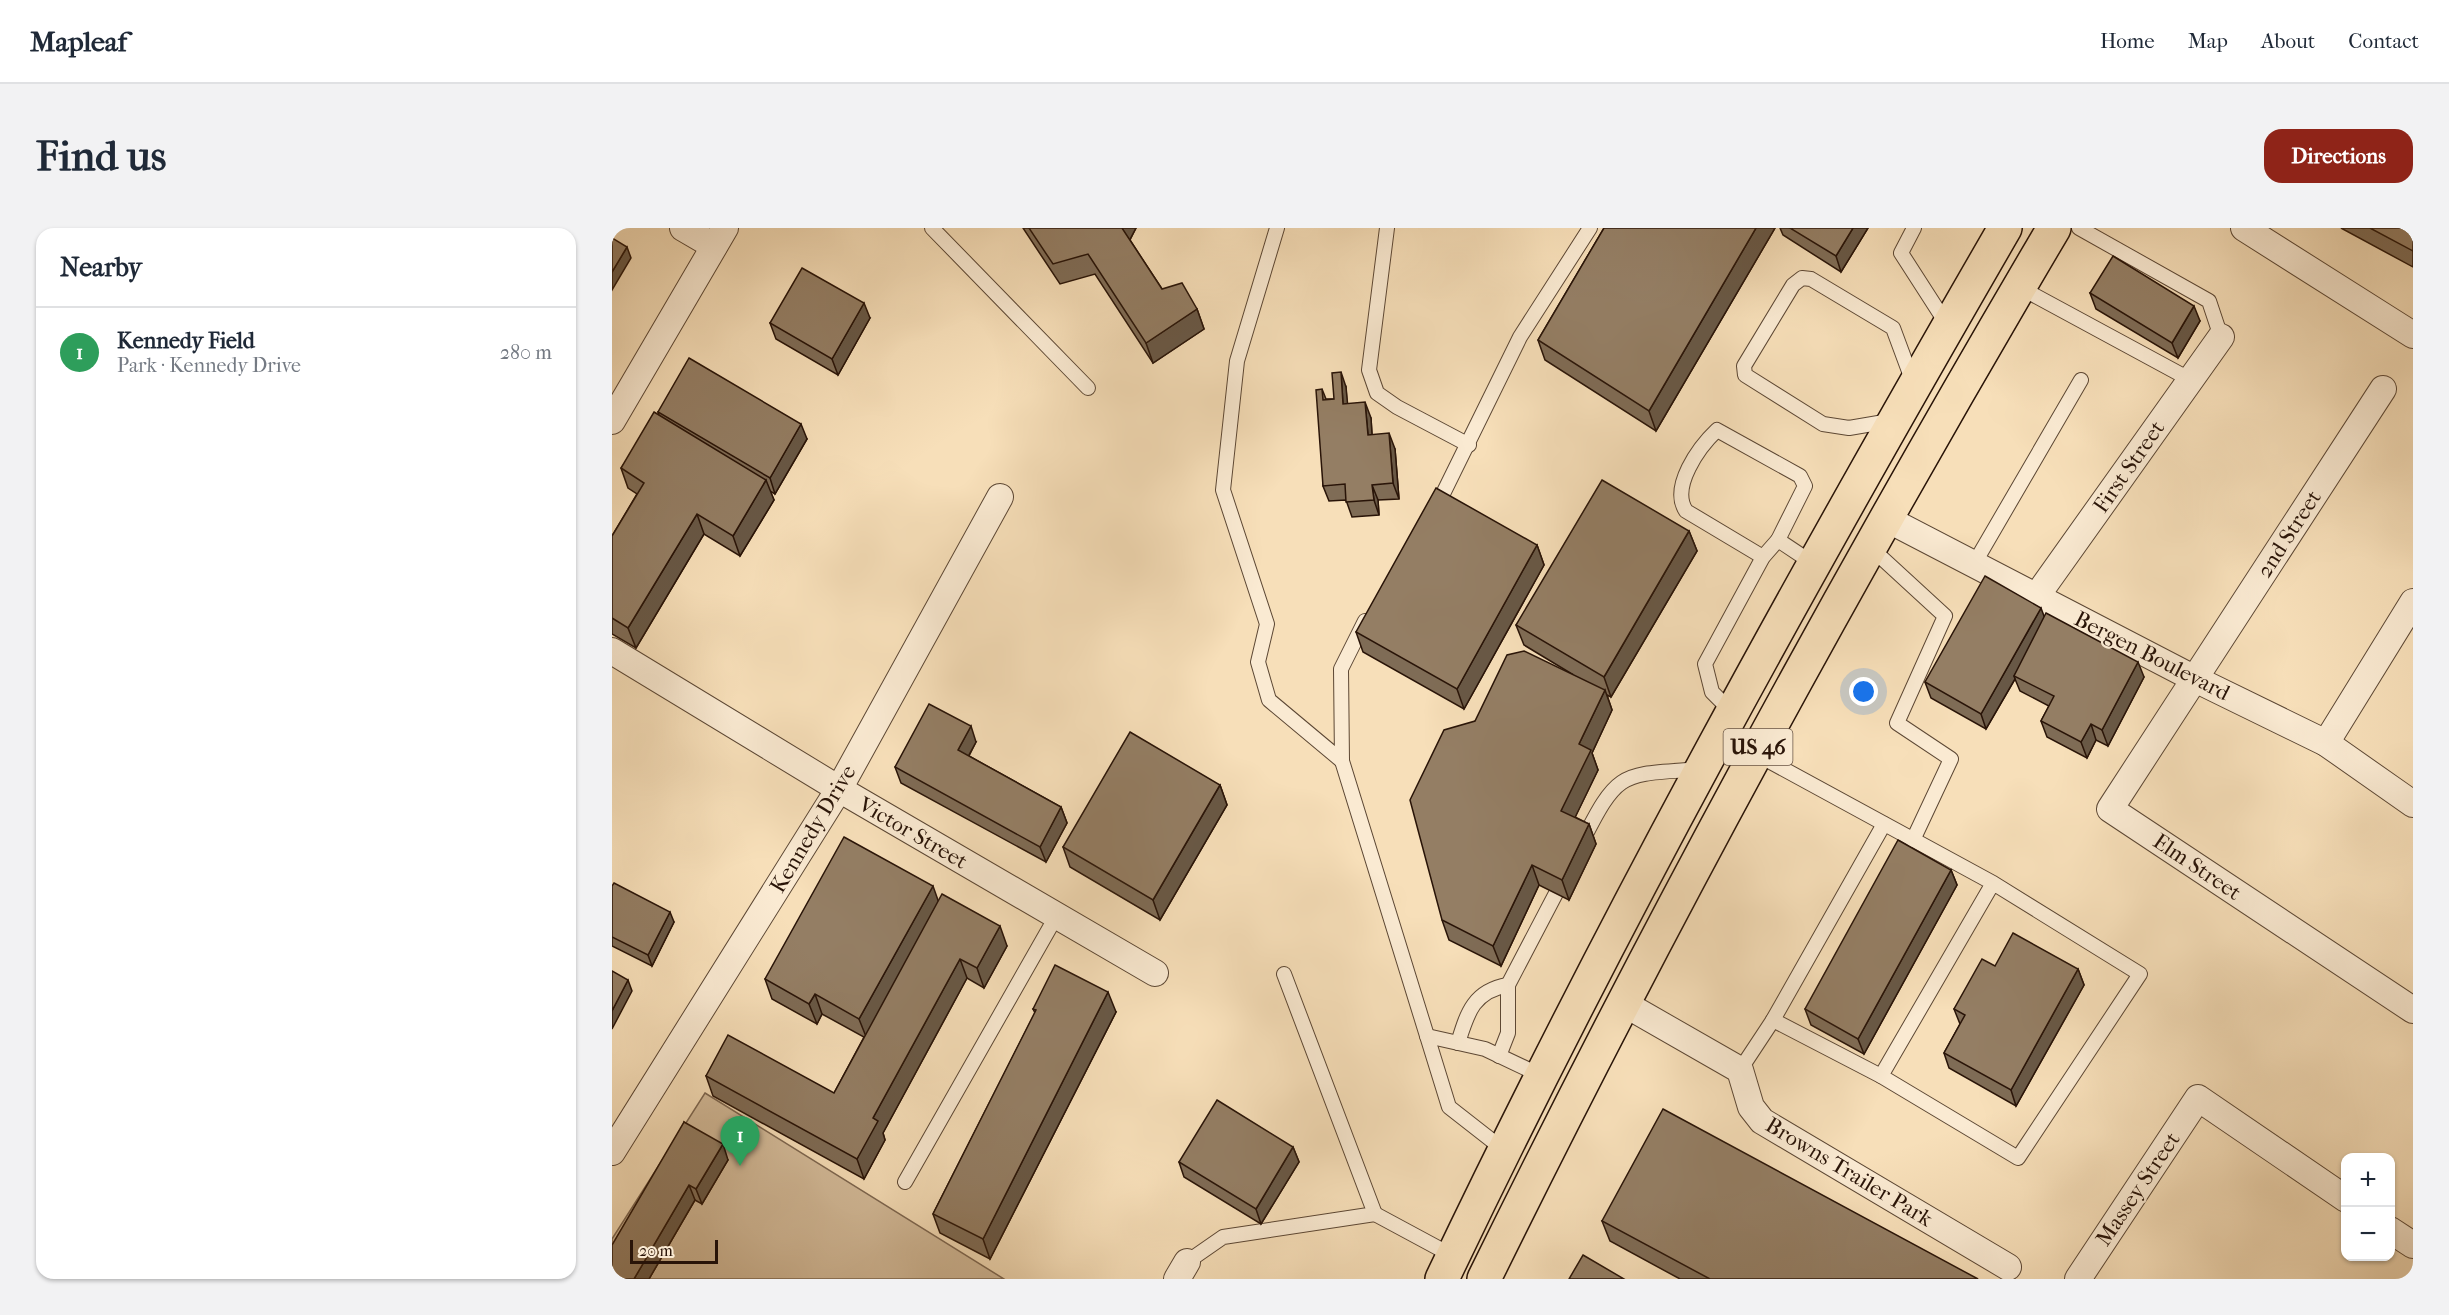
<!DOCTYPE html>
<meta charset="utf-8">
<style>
:root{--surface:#fff;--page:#f2f2f3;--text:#1f2937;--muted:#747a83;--line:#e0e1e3;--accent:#8f2418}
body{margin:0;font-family:"IM FELL French Canon",serif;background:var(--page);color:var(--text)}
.controls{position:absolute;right:18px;bottom:18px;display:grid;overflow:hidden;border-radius:12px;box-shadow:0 2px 4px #0004}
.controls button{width:54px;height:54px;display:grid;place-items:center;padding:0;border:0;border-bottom:2px solid var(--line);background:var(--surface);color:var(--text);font:30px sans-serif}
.scale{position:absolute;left:18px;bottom:15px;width:88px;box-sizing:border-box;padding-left:6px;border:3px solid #291408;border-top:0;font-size:16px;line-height:21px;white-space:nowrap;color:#291408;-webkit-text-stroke:4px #faead2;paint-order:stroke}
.you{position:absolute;left:1252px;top:464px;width:21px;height:21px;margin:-15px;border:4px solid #fff;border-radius:50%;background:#1a73e8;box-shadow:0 0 0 9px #1a73e833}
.badge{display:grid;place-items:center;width:39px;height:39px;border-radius:50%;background:var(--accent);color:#fff;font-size:20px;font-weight:700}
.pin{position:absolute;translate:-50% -50px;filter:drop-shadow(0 2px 3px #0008)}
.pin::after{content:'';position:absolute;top:32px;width:21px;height:18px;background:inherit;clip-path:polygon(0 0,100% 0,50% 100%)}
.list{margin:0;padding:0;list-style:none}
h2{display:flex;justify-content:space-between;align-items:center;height:78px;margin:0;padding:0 24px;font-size:26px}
h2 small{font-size:20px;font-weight:400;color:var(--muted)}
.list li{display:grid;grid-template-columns:39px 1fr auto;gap:18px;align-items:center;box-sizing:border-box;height:90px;padding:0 24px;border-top:2px solid var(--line)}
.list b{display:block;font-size:22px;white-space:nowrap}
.list p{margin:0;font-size:20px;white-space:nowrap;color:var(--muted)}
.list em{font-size:20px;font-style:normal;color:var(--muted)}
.map{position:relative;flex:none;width:1801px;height:1051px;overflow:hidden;border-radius:18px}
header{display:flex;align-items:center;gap:36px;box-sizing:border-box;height:84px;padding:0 30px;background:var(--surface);border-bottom:2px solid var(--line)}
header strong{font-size:28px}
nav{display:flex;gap:33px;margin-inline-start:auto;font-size:21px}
.intro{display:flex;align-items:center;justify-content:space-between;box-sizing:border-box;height:144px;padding:0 36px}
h1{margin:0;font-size:42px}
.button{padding:15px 27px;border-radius:18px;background:var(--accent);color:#fff;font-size:21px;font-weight:700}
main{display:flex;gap:36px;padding:0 36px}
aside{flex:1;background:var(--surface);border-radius:18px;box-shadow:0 2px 4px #0004}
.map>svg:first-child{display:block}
.green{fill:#d4bc9b;stroke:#7e6852;stroke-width:1.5}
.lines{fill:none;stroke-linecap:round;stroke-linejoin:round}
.service-casing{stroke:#5c4734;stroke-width:16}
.minor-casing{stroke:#5c4734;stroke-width:28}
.trunk-casing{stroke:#291408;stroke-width:36}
.service{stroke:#faead2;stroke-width:14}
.minor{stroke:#faead2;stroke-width:26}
.trunk{stroke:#f7dfb9;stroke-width:33}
.wall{fill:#7f6c56;stroke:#291408;stroke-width:1.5}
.shaded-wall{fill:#685846;stroke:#291408;stroke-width:1.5}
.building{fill:#947e64;stroke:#291408;stroke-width:1.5}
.labels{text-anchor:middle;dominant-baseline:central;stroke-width:4.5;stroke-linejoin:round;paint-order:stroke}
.shield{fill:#faead2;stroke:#685445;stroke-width:1.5}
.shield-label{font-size:21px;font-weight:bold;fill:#291408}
.street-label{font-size:22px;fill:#291408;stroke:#faead2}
</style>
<header>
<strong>Mapleaf</strong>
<nav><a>Home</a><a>Map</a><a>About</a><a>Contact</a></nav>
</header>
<div class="intro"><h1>Find us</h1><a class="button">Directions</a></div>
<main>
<aside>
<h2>Nearby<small></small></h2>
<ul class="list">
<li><span class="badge" style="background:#2e9e5b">1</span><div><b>Kennedy Field</b><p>Park · Kennedy Drive</p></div><em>280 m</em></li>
</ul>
</aside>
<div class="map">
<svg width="1801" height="1051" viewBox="0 0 1801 1051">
<rect width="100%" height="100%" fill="#f7dfb9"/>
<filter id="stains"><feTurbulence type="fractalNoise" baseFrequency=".00333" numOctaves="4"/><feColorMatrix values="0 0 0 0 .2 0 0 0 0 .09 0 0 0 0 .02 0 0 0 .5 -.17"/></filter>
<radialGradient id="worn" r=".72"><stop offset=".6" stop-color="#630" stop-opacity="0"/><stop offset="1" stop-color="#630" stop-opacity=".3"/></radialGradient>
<polygon class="green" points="93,865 392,1051 0,1051 0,1011"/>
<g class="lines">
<g class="service-casing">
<g id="service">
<polyline points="320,0 476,160"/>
<polyline points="665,0 625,133 611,262 655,396 646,434 657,472 730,533"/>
<polyline points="775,0 757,142 765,165 785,179 857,217"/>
<polyline points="1302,0 1289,25 1336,98"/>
<polyline points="1467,0 1597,73 1609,109"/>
<polyline points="1407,59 1579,152"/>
<polyline points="1278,193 1237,200 1211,196 1133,147 1132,138 1181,57 1190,50 1199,51 1281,100 1301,154"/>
<polyline points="824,280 908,109 978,0"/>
<polyline points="1259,320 1333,388 1285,495 1339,531 1301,612"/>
<path d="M1151,329L1074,283C1058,259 1087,219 1105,202L1188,248L1193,258L1166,312L1202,336"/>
<polyline points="1362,336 1469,152"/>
<polyline points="753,393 729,441 730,533 837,879 892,922"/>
<polyline points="1120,484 1100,464 1093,436 1151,329 1166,312"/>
<polyline points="1144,526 1381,655 1528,746 1406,930 1269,848 1381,655"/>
<path d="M970,614C1007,540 1010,547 1089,541"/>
<polyline points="1161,792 1269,848"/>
<polyline points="815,808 873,821 930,848"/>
<path d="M846,815C855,786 861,763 896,757"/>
<polyline points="887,828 896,805 896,757 952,650"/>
<polyline points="1128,842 1161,792 1272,596"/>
<polyline points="293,954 445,687"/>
<polyline points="763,986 841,1028"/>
<polyline points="575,1034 611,1009 763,986 672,746"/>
</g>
</g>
<g class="minor-casing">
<g id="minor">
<polyline points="71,0 102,18"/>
<polyline points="1632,0 1801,107"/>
<polyline points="1771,161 1498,581 1801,782"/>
<polyline points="0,193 113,0"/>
<polyline points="1273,290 1583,451 1714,515 1801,576"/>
<polyline points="1424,369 1609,109"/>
<polyline points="0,423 227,561 543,745"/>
<polyline points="1714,515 1801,374"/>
<polyline points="1011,775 1128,842 1139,879 1150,893 1396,1039"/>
<polyline points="0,924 227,561 388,269"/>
<polyline points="1778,1002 1801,1017"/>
<polyline points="565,1051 575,1034"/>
<polyline points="1466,1051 1586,870 1734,971"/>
</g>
</g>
<g class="trunk-casing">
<g id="trunk">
<path d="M830,1051C1001,692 1194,344 1393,0"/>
<path d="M872,1051C1048,693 1239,344 1442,0"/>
</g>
</g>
<use href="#service" class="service"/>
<use href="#minor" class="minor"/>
<use href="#trunk" class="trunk"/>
</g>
<g class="wall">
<polygon points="411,0 524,0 518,12 550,61 585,81 592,101 541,135 483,46 448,56"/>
<polygon points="992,0 1163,0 1044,203 933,132 926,112"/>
<polygon points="1168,0 1256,0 1229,44 1171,7"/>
<polygon points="1729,0 1801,0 1801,39"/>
<polygon points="1478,65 1588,93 1566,130 1484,81"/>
<polygon points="258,90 226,147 164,111 158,95"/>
<polygon points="734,159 735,176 759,190 760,207 783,221 787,271 766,272 767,287 740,289 734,272 717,273 711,258 710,161 714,171 722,171"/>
<polygon points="46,184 195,211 163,266 158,263 162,272 128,328 92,306 24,420 0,406 0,308 25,266 16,260 9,240 47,188"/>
<polygon points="1077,303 1085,323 999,469 995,467 1000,482 980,525 986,542 963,589 977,596 984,616 957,672 927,657 889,738 837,712 830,692 863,493 960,446 912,417 904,397"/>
<polygon points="925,317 932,337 852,481 751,424 744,404"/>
<polygon points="1432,390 1532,449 1496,518 1484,512 1475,530 1435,509 1429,493 1437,478 1408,463 1403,451 1374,501 1319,470 1313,454"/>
<polygon points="364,514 357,528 449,579 455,595 434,634 289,555 283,539"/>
<polygon points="608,557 615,577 548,692 458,639 451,619"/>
<polygon points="1339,642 1345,657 1252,826 1199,797 1193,781"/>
<polygon points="0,658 62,694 40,738 0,718"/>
<polygon points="326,673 395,718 372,760 355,750 271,905 273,912 252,951 101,868 94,848 222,865 252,809 210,786 205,796 160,771 153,751"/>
<polygon points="1383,738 1466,741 1472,757 1404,878 1337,840 1332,825 1348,796 1342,781"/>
<polygon points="421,781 504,784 378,1031 328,1005 321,986 423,785"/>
<polygon points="72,894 116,932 90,976 83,972 37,1051"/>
<polygon points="681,919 687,934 649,996 572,949 567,934"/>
<polygon points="990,993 1366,1051 1068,1051 998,1013"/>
</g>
<g class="shaded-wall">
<polygon points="509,0 524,0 515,17"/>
<polygon points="1144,0 1163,0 1044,203 1037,183"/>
<polygon points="1241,0 1256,0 1229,44 1224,28"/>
<polygon points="15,19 19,30 0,62 0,44"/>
<polygon points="252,75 258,90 226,147 220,131"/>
<polygon points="1582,78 1588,93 1566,130 1560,115"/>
<polygon points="585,81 592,101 541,135 534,115"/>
<polygon points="729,144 734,159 737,191 731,176"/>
<polygon points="753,174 759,190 761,223 756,207"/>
<polygon points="189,196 195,211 163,266 158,250"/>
<polygon points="777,205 783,221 787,271 781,255"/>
<polygon points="154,252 162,272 128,328 121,308"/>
<polygon points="760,257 766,272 767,287 762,272"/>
<polygon points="85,286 92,306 24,420 16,400"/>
<polygon points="1077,303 1085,323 999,469 992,449"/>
<polygon points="925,317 932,337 852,481 845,461"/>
<polygon points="1429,380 1435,396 1402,448 1403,451 1374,501 1369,486"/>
<polygon points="1526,434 1532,449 1496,518 1490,502"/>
<polygon points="993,462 1000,482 980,525 986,542 957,602 949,583 967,516"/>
<polygon points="1479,496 1484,512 1475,530 1469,514"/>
<polygon points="359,498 364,514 351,538 346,522"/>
<polygon points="608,557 615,577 548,692 541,672"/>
<polygon points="449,579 455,595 434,634 428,619"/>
<polygon points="977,596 984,616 957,672 950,652"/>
<polygon points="920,637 927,657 889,738 881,718"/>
<polygon points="1339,642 1345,657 1252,826 1246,811"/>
<polygon points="321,658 328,678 255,811 247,791"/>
<polygon points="58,684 62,694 40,738 36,727"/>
<polygon points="388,698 395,718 372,760 365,740"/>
<polygon points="348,731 355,750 271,905 273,912 252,951 245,931 261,890"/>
<polygon points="1466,741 1472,757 1404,878 1399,862"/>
<polygon points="16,752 20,763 0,801 0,783"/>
<polygon points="496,764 504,784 378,1031 371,1011"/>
<polygon points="203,766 210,786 205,796 197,776"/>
<polygon points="111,916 116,932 90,976 84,961"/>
<polygon points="681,919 687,934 649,996 644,981"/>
<polygon points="77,957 83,972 37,1051 22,1051"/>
</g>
<g class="building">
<polygon points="417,0 510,0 550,61 570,55 585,81 534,115 476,26 441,36"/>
<polygon points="992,0 1144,0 1037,183 926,112"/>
<polygon points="1178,0 1241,0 1224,28"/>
<polygon points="1758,0 1801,0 1801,23"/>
<polygon points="0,10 15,19 0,44"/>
<polygon points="1501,28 1582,78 1560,115 1478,65"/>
<polygon points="190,40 252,75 220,131 158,95"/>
<polygon points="77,130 189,196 158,250 46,184"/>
<polygon points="729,144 731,176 753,174 756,207 777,205 781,255 760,257 762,272 734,274 733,256 711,258 704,162 710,161 711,172 722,171 720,145"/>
<polygon points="42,184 154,252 121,308 85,286 16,400 0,390 0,308 32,255 9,240"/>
<polygon points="990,252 1077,303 992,449 904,397"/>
<polygon points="824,260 925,317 845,461 744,404"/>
<polygon points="1373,348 1429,380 1369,486 1313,454"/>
<polygon points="1434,385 1526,434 1490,502 1479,496 1469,514 1429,493 1442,468 1402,448"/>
<polygon points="912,423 993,462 967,516 979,522 949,583 977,596 950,652 920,637 881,718 830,692 798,572 832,502 863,493 895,427"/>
<polygon points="317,476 359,498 346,522 449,579 428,619 283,539"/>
<polygon points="518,504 608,557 541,672 451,619"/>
<polygon points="232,609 321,658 247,791 203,766 197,776 153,751"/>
<polygon points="1286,612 1339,642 1246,811 1193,781"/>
<polygon points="2,655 58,684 36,727 0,709 0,658"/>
<polygon points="330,666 388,698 365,740 348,731 261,890 266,893 245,931 94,848 116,807 222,865"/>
<polygon points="1401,705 1466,741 1399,862 1332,825 1353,787 1342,781 1370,731 1383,738"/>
<polygon points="443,737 496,764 371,1011 321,986 424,782 421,781"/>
<polygon points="0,743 16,752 0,783"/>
<polygon points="605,872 681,919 644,981 567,934"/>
<polygon points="1051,881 1366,1051 1098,1051 990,993"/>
<polygon points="72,894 111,916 84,961 77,957 22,1051 0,1051 0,1017"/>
<polygon points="971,1027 1012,1051 957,1051"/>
</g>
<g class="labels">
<rect class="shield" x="1111.5" y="501" width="69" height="36" rx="4.5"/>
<g class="shield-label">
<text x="1146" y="519">US 46</text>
</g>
<g class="street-label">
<text transform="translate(1517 239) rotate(-55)">First Street</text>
<text transform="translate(1677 306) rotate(-57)">2nd Street</text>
<text transform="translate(1540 428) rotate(27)">Bergen Boulevard</text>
<text transform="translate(201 601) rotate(-59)">Kennedy Drive</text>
<text transform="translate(301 605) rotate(30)">Victor Street</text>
<text transform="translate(1585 639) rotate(34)">Elm Street</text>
<text transform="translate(1237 944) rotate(31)">Browns Trailer Park</text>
<text transform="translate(1526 961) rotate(-56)">Massey Street</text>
</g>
</g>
<rect width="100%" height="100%" filter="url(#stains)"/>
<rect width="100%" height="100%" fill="url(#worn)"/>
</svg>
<div class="controls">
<button>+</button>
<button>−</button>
</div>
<div class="scale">20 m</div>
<div class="you"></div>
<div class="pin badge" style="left:128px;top:938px;background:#2e9e5b">1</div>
</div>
</main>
